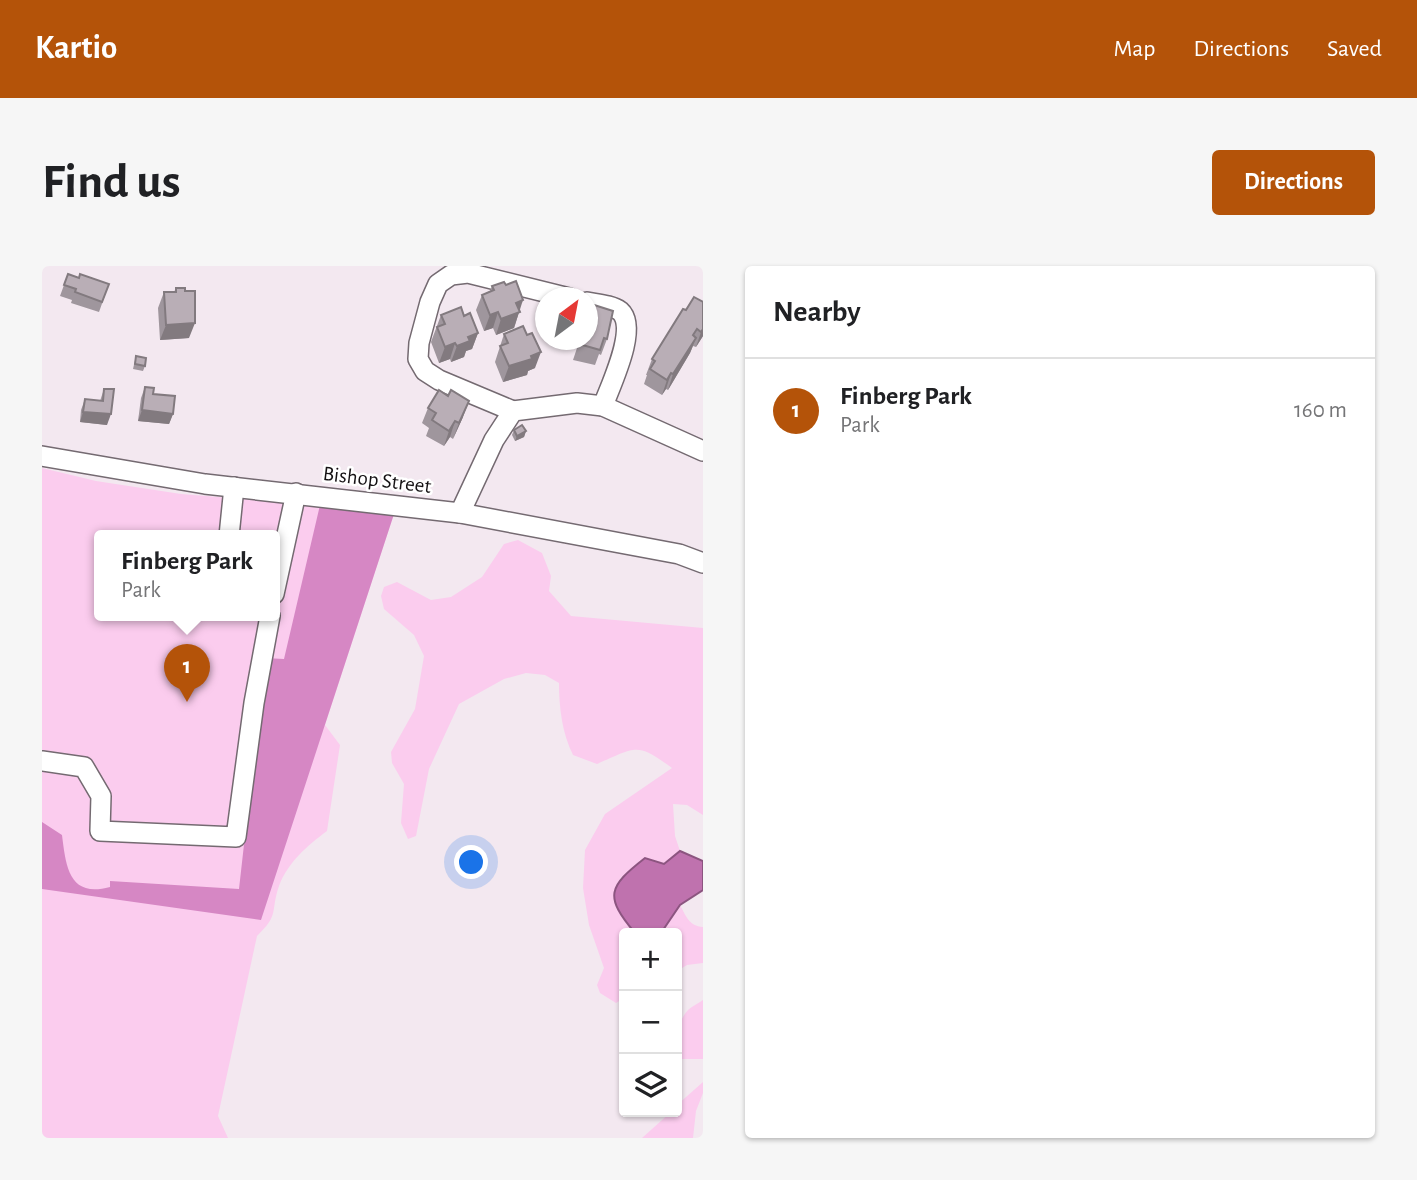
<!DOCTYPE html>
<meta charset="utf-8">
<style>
:root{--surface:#fff;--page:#f6f6f6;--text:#202124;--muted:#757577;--line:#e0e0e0;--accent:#b45309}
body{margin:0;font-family:"Alegreya Sans",sans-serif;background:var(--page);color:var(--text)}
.controls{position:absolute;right:21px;bottom:21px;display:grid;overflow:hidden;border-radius:7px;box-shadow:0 2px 5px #0004}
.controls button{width:63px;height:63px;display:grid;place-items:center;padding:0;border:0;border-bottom:2px solid var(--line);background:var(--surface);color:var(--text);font:35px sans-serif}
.compass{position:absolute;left:493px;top:21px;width:63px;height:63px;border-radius:50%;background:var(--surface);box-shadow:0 2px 5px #0004;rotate:32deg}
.you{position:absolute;left:430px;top:597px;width:24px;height:24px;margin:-18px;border:5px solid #fff;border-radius:50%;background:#1a73e8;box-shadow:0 0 0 10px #1a73e833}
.badge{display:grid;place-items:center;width:46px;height:46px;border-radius:50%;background:var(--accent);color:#fff;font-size:23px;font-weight:700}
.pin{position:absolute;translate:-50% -58px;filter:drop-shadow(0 2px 4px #0008)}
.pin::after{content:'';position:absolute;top:37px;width:24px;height:21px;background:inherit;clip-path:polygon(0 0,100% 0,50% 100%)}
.popup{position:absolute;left:52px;top:264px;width:186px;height:91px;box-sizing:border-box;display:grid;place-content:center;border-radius:7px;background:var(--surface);filter:drop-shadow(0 2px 5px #0005);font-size:23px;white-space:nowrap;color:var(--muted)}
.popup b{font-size:26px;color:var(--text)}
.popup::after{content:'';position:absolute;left:50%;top:100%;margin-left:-14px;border:14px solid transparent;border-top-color:var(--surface)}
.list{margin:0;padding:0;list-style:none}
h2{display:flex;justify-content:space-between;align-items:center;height:91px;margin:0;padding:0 28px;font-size:30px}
h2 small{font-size:23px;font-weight:400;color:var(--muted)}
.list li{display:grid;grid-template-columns:46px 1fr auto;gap:21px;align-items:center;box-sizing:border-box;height:105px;padding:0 28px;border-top:2px solid var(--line)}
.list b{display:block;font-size:26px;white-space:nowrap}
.list p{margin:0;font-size:23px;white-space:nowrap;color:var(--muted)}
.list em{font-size:23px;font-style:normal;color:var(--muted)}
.icon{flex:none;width:38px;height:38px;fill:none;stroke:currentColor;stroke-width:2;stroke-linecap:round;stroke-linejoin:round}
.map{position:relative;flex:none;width:661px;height:872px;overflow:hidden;border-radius:7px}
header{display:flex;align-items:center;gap:42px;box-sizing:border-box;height:98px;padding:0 35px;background:var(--accent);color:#fff}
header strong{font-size:33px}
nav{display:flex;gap:38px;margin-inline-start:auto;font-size:24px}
.intro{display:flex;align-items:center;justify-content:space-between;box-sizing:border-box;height:168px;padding:0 42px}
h1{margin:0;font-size:49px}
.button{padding:18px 32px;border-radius:7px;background:var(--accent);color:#fff;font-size:24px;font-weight:700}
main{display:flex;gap:42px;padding:0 42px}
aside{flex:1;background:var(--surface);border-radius:7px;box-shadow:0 2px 5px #0004}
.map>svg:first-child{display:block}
.green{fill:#fbccee;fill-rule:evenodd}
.forest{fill:#d687c4}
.water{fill:#bf72ae;stroke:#8c5580;stroke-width:2}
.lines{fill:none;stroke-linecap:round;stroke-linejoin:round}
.minor-casing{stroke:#746a71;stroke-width:22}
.minor{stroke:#fff;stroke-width:19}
.wall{fill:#9f969d}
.shaded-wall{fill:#827a7f}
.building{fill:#b9aeb6;stroke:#827a7f;stroke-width:2}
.labels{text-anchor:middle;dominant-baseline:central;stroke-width:5;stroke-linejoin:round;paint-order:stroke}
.street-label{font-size:21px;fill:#151214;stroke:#fff}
</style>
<header>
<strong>Kartio</strong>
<nav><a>Map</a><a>Directions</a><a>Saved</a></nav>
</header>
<div class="intro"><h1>Find us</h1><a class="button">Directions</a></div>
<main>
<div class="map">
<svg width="661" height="872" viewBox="0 0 661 872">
<rect width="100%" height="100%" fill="#f3e8f0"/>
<g class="green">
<path d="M0,202L54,215L139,228L253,237L352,248L283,459L298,479L285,565C265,580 246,596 237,620C228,646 238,648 215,670L176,850L186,872H0ZM58,270H232V350H58Z"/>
<path d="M476,274L500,287L509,310L507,325L529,350L661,362V549L645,539L631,538L633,570L638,585L622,598L579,611C565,637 577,647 593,667H582V732L574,737L558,727L555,719L562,702L547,659L541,622L543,584L563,548L630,502C594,476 595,481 555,498L531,489C520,467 517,441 517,417L503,409L484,407L462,413L417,438L387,503L374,570L366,573L359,557L362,518L350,497L349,486L373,443L382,390L372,369L342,343L339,330L342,321L355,316L389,334L409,331L440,311L462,278Z"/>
<path d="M638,639C644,650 647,660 661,661V697L645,699L635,705V667H616L621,664Z"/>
<path d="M661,734V793H639C630,779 635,756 646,744C650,740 657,737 661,734Z"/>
<polygon points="661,816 661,827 654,845 651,872 600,872 629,846 635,846 635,839"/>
</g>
<path class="forest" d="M278,239L352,248L219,654L0,623V556L20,569C24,601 27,632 68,621V615L197,623L223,392L242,393Z"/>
<path class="water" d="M638,585L661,595V624L638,639L621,664L616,667H593C562,630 566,621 603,592L622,598Z"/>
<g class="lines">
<g class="minor-casing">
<g id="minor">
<path d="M545,36C555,38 570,39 578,45C597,62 568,120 561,140"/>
<polyline points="471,145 397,114 383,105 376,93 377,77 388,36 396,18 409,9 426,7 527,32"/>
<polyline points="0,190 163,218 418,247 637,288 661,297"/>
<polyline points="418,247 452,174 471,145 535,137 561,140 661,185"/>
<polyline points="187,270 192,221"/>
<polyline points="232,328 254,227"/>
<polyline points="0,495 42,501 59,530 58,565 194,571 212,437 228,350"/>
</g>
</g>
<use href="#minor" class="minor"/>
</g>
<g class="wall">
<polygon points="26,8 37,12 67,18 57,46 29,37 30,34 18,30"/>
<polygon points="450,20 477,46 472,62 454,69 451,62 442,65 434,44 440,29 448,25"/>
<polygon points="134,22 147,72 118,74 116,42 122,26 132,26"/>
<polygon points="652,31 661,70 654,81 651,80 648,87 626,124 624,123 620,129 602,118 605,109 604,109 610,93"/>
<polygon points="549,38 565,73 559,89 557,88 553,99 531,94 535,82 521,78 522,74 545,74 545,47"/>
<polygon points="399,49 422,50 436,67 430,83 424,85 422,91 409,96 408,93 397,97 389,76"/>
<polygon points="462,68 493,102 486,105 485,109 461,116 453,96"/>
<polygon points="94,90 103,100 101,105 91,103"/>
<polygon points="103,121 111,128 131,148 127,158 96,155 99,132"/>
<polygon points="62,123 65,159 38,156 39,144 43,133 58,135"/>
<polygon points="386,142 421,151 411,173 408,171 402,180 384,170 387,162 380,157"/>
<polygon points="472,164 484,165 482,171 473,175 470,169"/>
</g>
<g class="shaded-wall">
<polygon points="481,34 472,62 454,69 459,53 474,37"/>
<polygon points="456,46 451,62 442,65 448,49"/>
<polygon points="153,57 147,72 118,74 124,59"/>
<polygon points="661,63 661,70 654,81 659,66"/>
<polygon points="436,67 430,83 424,85 422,91 409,96 415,80 426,71"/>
<polygon points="654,72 648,87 626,124 631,108"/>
<polygon points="413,77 408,93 397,97 403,81"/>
<polygon points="499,86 493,102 486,105 485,109 461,116 467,100"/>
<polygon points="629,107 624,123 620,129 625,114"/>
<polygon points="427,135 421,151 411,173 417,157"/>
<polygon points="100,144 131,148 127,158 96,155"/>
<polygon points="41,146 69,148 65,159 38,156"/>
<polygon points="413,155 408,171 402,180 407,165"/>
<polygon points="484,165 482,171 473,175 475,170"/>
</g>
<g class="building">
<polygon points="26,8 37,12 38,8 67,18 60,36 33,26 34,23 22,19"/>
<polygon points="474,15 481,34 474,37 478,46 459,53 456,46 448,49 440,29 452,24 450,20 462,16 464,19"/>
<polygon points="134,22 143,22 143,25 153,25 153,57 124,59 122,26 134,26"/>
<polygon points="652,31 661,36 661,63 659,66 655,63 651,69 654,72 631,108 629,107 625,114 608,103 613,95 610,93 641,43 644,44"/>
<polygon points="549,38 571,45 565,73 562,72 558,84 537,78 538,74 545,74 545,47"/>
<polygon points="419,41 422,50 428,47 436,67 426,71 428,75 415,80 413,77 403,81 395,61 403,58 399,49"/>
<polygon points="481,60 485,69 490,67 499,86 489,90 490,93 467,100 458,80 466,77 462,68"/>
<polygon points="94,90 104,92 103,100 93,98"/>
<polygon points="103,121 112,122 111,128 133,130 131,148 100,144"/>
<polygon points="62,123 72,123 69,148 41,146 43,133 61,135"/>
<polygon points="397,124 406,130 409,124 427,135 417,157 413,155 407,165 390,154 394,147 386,142"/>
<polygon points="480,159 484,165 475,170 472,164"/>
</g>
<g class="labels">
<g class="street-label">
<text transform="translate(335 214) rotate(7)">Bishop Street</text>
</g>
</g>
</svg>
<div class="controls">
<button>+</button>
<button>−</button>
<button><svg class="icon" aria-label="layers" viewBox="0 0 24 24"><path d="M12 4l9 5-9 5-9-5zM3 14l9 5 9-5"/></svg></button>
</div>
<svg class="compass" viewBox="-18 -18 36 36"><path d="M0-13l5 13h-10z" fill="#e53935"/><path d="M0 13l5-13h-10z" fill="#757577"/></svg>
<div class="you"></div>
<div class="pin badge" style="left:145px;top:436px">1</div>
<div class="popup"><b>Finberg Park</b>Park</div>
</div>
<aside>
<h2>Nearby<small></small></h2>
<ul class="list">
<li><span class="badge">1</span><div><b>Finberg Park</b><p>Park</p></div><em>160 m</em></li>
</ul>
</aside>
</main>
